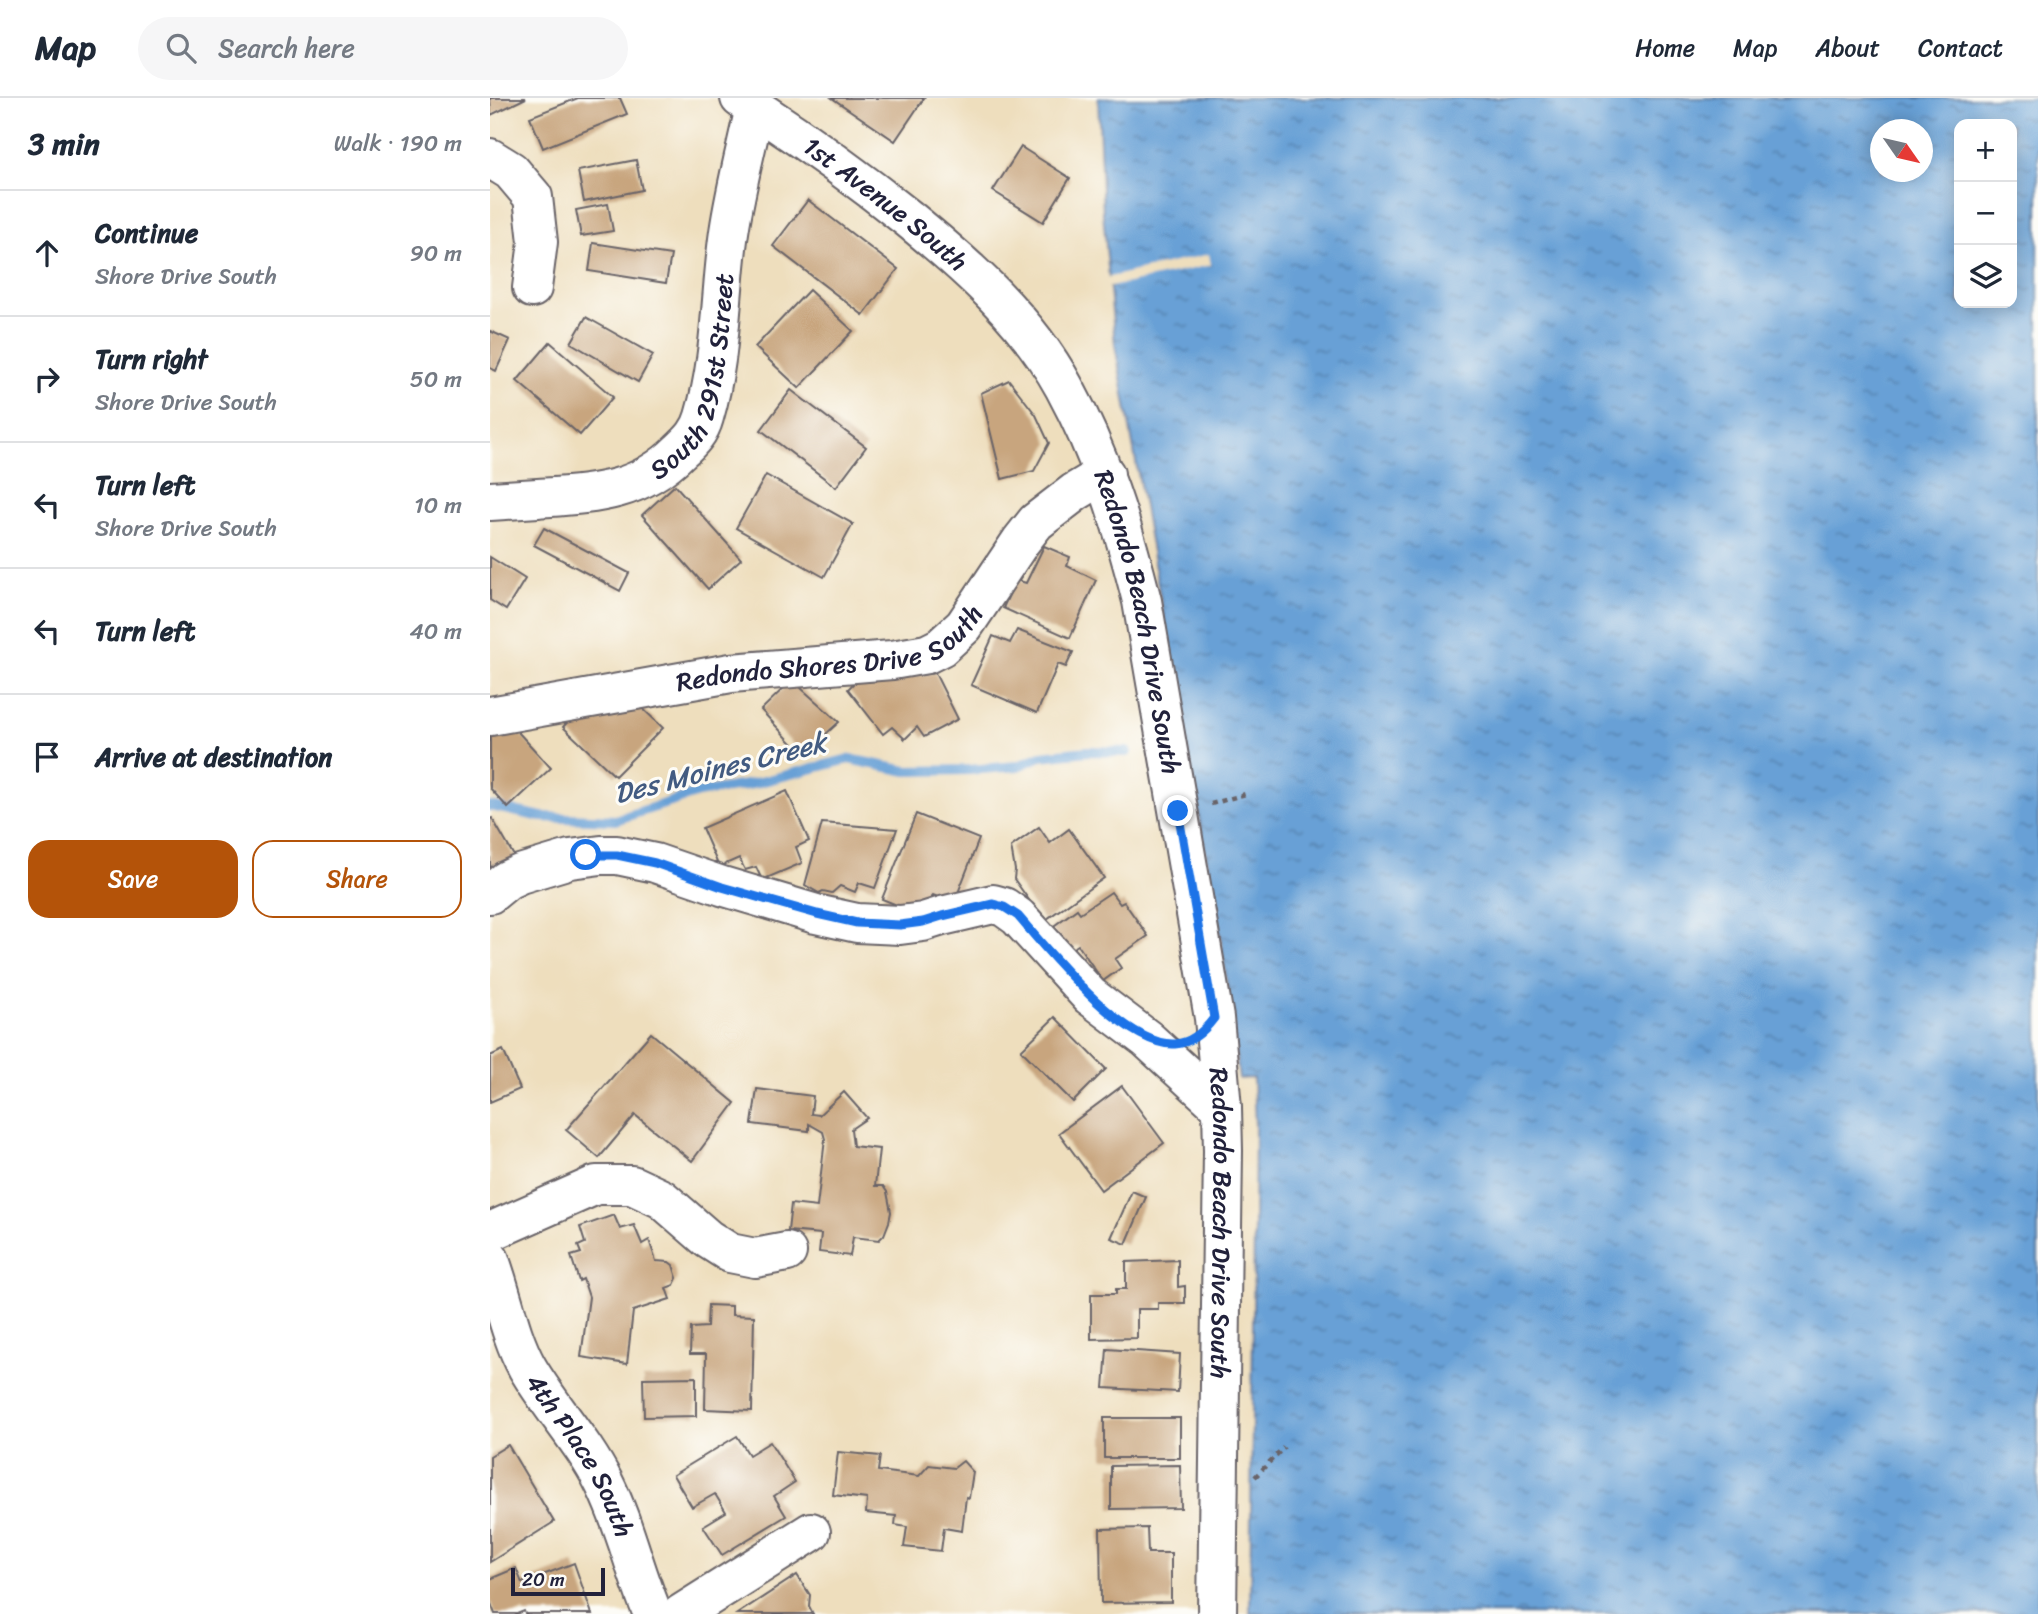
<!DOCTYPE html>
<meta charset="utf-8">
<style>
:root{--surface:#fff;--page:#f6f6f7;--text:#1f2937;--muted:#747a83;--line:#e0e1e3;--accent:#b45309}
body{margin:0;font-family:Sriracha,sans-serif;background:var(--page);color:var(--text)}
.controls{position:absolute;right:21px;top:21px;display:grid;overflow:hidden;border-radius:14px;box-shadow:0 4px 18px #0003}
.controls button{width:63px;height:63px;display:grid;place-items:center;padding:0;border:0;border-bottom:2px solid var(--line);background:var(--surface);color:var(--text);font:35px sans-serif}
.compass{position:absolute;left:1380px;top:21px;width:63px;height:63px;border-radius:50%;background:var(--surface);box-shadow:0 4px 18px #0003;rotate:124deg}
.scale{position:absolute;left:21px;bottom:18px;width:94px;box-sizing:border-box;padding-left:7px;border:4px solid #22223b;border-top:0;font-size:19px;line-height:24px;white-space:nowrap;color:#22223b;-webkit-text-stroke:5px #fdfcf7;paint-order:stroke}
.stop{position:absolute;width:21px;height:21px;margin:-16px;border:5px solid #1a73e8;border-radius:50%;background:#fff}
.stop.end{background:#1a73e8;border-color:#fff;box-shadow:0 2px 7px #0008}
.list{margin:0;padding:0;list-style:none}
h2{display:flex;justify-content:space-between;align-items:center;height:91px;margin:0;padding:0 28px;font-size:30px}
h2 small{font-size:23px;font-weight:400;color:var(--muted)}
.list li{display:grid;grid-template-columns:46px 1fr auto;gap:21px;align-items:center;box-sizing:border-box;height:126px;padding:0 28px;border-top:2px solid var(--line)}
.list b{display:block;font-size:26px;white-space:nowrap}
.list p{margin:0;font-size:23px;white-space:nowrap;color:var(--muted)}
.list em{font-size:23px;font-style:normal;color:var(--muted)}
.actions{display:flex;gap:14px;padding:21px 28px}
.actions a{flex:1;padding:16px 0;border:2px solid var(--accent);border-radius:21px;text-align:center;font-size:24px;color:var(--accent)}
.actions .main{background:var(--accent);color:#fff}
.icon{flex:none;width:38px;height:38px;fill:none;stroke:currentColor;stroke-width:2;stroke-linecap:round;stroke-linejoin:round}
.map{position:relative;flex:none;width:1548px;height:1516px;overflow:hidden}
header{display:flex;align-items:center;gap:42px;box-sizing:border-box;height:98px;padding:0 35px;background:var(--surface);border-bottom:2px solid var(--line)}
header strong{font-size:33px}
nav{display:flex;gap:38px;margin-inline-start:auto;font-size:24px}
.search{width:490px;height:63px;background:var(--page);display:flex;align-items:center;gap:18px;box-sizing:border-box;padding:0 24px;border-radius:38px;color:var(--muted);font-size:26px}
main{display:flex}
aside{flex:1;background:var(--surface)}
.map>svg:first-child{display:block}
.water{fill:url(#water-ripples);stroke:#456188;stroke-width:2;fill-rule:evenodd}
.pier{fill:#eedebd}
.lines{fill:none;stroke-linecap:round;stroke-linejoin:round}
.stream{stroke:#68a0d6;stroke-width:10}
.building{fill:#c8a57e}
.minor-casing{stroke:#696468;stroke-width:42}
.path{stroke:#696468;stroke-width:4.5;stroke-dasharray:5 5;stroke-linecap:butt}
.minor{stroke:#fff;stroke-width:38}
.route{stroke:#1a73e8;stroke-width:9}
.labels{text-anchor:middle;dominant-baseline:central;stroke-width:6;stroke-linejoin:round;paint-order:stroke}
.street-label{font-size:26px;fill:#22223b;stroke:#fdfcf7}
.water-label{font-size:28px;font-style:italic;fill:#425b81;stroke:#fdfcf7}
</style>
<header>
<strong>Map</strong>
<div class="search"><svg class="icon" aria-label="search" viewBox="0 0 24 24"><circle cx="10" cy="10" r="6"/><path d="M15 15l6 6"/></svg>Search here</div>
<nav><a>Home</a><a>Map</a><a>About</a><a>Contact</a></nav>
</header>
<main>
<aside>
<h2>3 min<small>Walk · 190 m</small></h2>
<ul class="list">
<li><svg class="icon" aria-label="ahead" viewBox="0 0 24 24"><path d="M12 20V5M6 11l6-6 6 6"/></svg><div><b>Continue</b><p>Shore Drive South</p></div><em>90 m</em></li>
<li><svg class="icon" aria-label="right" viewBox="0 0 24 24"><path d="M7 20v-9h11M14 6l5 5-5 5"/></svg><div><b>Turn right</b><p>Shore Drive South</p></div><em>50 m</em></li>
<li><svg class="icon" aria-label="left" viewBox="0 0 24 24"><path d="M17 20v-9H6M10 6l-5 5 5 5"/></svg><div><b>Turn left</b><p>Shore Drive South</p></div><em>10 m</em></li>
<li><svg class="icon" aria-label="left" viewBox="0 0 24 24"><path d="M17 20v-9H6M10 6l-5 5 5 5"/></svg><div><b>Turn left</b></div><em>40 m</em></li>
<li><svg class="icon" aria-label="arrive" viewBox="0 0 24 24"><path d="M6 21V4h12l-3 4 3 4H6"/></svg><div><b>Arrive at destination</b></div></li>
</ul>
<div class="actions"><a class="main">Save</a><a>Share</a></div>
</aside>
<div class="map">
<svg width="1548" height="1516" viewBox="0 0 1548 1516">
<defs>
<pattern id="water-ripples" width="26" height="14" patternUnits="userSpaceOnUse" patternTransform="scale(1.75)"><rect width="26" height="14" fill="#68a0d6"/><path d="M2 4q2-2 4 0t4 0M15 11q2-2 4 0t4 0" fill="none" stroke="#5582af"/></pattern>
</defs>
<rect width="100%" height="100%" fill="#fdfcf7"/>
<filter id="ink" filterUnits="userSpaceOnUse"><feTurbulence type="fractalNoise" baseFrequency=".0143" numOctaves="2"/><feDisplacementMap in="SourceGraphic" scale="14" xChannelSelector="R" yChannelSelector="G"/><feConvolveMatrix kernelMatrix="1 2 1 2 8 2 1 2 1" color-interpolation-filters="sRGB"/></filter>
<filter id="wash" filterUnits="userSpaceOnUse"><feTurbulence type="fractalNoise" baseFrequency=".00686" numOctaves="4" result="noise"/><feDisplacementMap in="SourceGraphic" scale="28" xChannelSelector="R" yChannelSelector="G"/><feGaussianBlur stdDeviation="1.57" result="paint"/><feColorMatrix in="noise" values="0 0 0 0 0 0 0 0 0 0 0 0 0 0 0 0 0 1.4 0 .05"/><feComposite in="paint" operator="in"/></filter>
<g filter="url(#wash)">
<rect width="100%" height="100%" fill="#eedebd"/>
<path class="water" d="M608,0H1548V1516H760L765,1029L763,980L749,981L731,841L625,246L613,115ZM1469,26H1522V205H1469ZM1391,32H1433V74H1391Z"/>
<polygon class="pier" points="719,156 721,167 616,190 615,180"/>
<g class="lines">
<polyline class="stream" points="0,708 52,719 125,722 208,695 262,686 359,661 417,673 479,672 528,668 551,658 598,653 637,654"/>
</g>
<g id="blocks">
<g class="building">
<polygon points="0,0 36,0 1,17"/>
<polygon points="88,0 130,0 137,16 53,50 40,19"/>
<polygon points="342,0 434,0 405,43"/>
<polygon points="531,49 580,80 553,124 503,93"/>
<polygon points="146,62 152,92 94,104 88,73"/>
<polygon points="318,102 408,171 373,217 283,148"/>
<polygon points="118,106 123,133 91,138 86,112"/>
<polygon points="103,145 181,157 176,185 99,173"/>
<polygon points="319,192 363,233 309,290 265,249"/>
<polygon points="96,219 163,257 148,284 81,245"/>
<polygon points="0,233 20,242 6,273 0,270"/>
<polygon points="60,244 123,299 90,337 27,283"/>
<polygon points="519,282 546,317 559,345 544,373 512,381 491,295"/>
<polygon points="301,292 376,349 346,389 271,332"/>
<polygon points="276,377 363,426 334,479 246,430"/>
<polygon points="185,387 251,461 218,491 152,417"/>
<polygon points="54,430 139,475 130,493 44,447"/>
<polygon points="554,448 580,459 577,468 606,482 580,540 513,510 526,482 536,485"/>
<polygon points="0,459 35,481 16,512 0,502"/>
<polygon points="527,532 583,554 576,569 568,566 547,615 481,587 503,538 520,545"/>
<polygon points="378,571 413,579 445,575 468,621 434,639 427,629 415,641 402,629 393,636 358,591"/>
<polygon points="302,582 349,624 313,657 271,612"/>
<polygon points="146,604 173,630 125,678 73,629 87,614"/>
<polygon points="16,621 61,670 18,710 0,690 0,636"/>
<polygon points="297,693 319,743 306,749 312,765 272,782 266,769 255,772 249,760 229,769 212,730"/>
<polygon points="426,716 489,741 464,805 443,797 434,818 392,801"/>
<polygon points="2,720 28,765 0,782 0,721"/>
<polygon points="332,725 407,731 385,790 369,785 365,794 350,788 342,795 333,793 329,795 315,787"/>
<polygon points="549,729 560,745 579,731 614,780 554,823 524,781 525,772 521,749"/>
<polygon points="621,794 630,806 634,804 658,838 625,861 631,870 613,883 588,847 577,854 561,830 587,811 590,815"/>
<polygon points="565,919 616,971 583,1004 531,952"/>
<polygon points="161,935 245,1005 202,1063 145,1017 109,1060 76,1032"/>
<polygon points="13,952 30,991 0,1004 0,958"/>
<polygon points="632,988 674,1045 611,1092 569,1035"/>
<polygon points="267,991 323,998 321,1016 329,1017 354,994 377,1020 361,1031 363,1048 389,1051 385,1088 393,1088 397,1094 401,1114 399,1124 394,1137 389,1142 363,1139 360,1158 329,1154 331,1136 298,1133 301,1106 327,1109 335,1041 333,1034 319,1026 319,1033 262,1026"/>
<polygon points="642,1093 656,1099 636,1146 621,1140"/>
<polygon points="124,1117 130,1131 144,1127 152,1146 159,1142 166,1163 179,1164 183,1167 187,1180 184,1187 176,1190 180,1201 143,1213 137,1266 91,1259 99,1199 93,1181 89,1183 81,1158 91,1155 88,1148 95,1145 90,1129"/>
<polygon points="688,1162 688,1189 695,1188 695,1205 668,1205 668,1211 647,1211 647,1240 601,1241 601,1196 626,1196 626,1191 636,1191 636,1164"/>
<polygon points="218,1207 242,1208 242,1217 264,1218 262,1313 215,1311 216,1256 200,1256 201,1230 217,1229"/>
<polygon points="617,1251 690,1256 688,1294 614,1290"/>
<polygon points="206,1279 206,1318 154,1319 153,1280"/>
<rect x="614" y="1320" width="76" height="40"/>
<polygon points="247,1338 259,1357 280,1344 305,1384 284,1398 296,1418 232,1457 213,1428 236,1414 225,1396 202,1409 183,1377"/>
<polygon points="18,1347 64,1424 0,1464 0,1358"/>
<polygon points="348,1354 390,1358 388,1373 429,1378 439,1367 464,1370 473,1363 483,1374 479,1400 476,1399 472,1433 454,1430 451,1453 414,1449 417,1429 405,1427 406,1418 376,1415 377,1401 343,1397"/>
<polygon points="690,1367 691,1410 621,1411 621,1368"/>
<polygon points="657,1430 658,1455 681,1455 681,1504 611,1505 610,1431"/>
<polygon points="84,1465 102,1516 35,1516 34,1513 27,1516 5,1516 0,1503 0,1481 26,1470 32,1485"/>
<polygon points="307,1477 320,1497 319,1508 323,1516 247,1516"/>
</g>
</g>
</g>
<g filter="url(#ink)">
<use href="#blocks" fill-opacity="0" stroke="#696468" stroke-width="2"/>
<g class="lines">
<g class="minor-casing">
<g id="minor">
<path id="s1" d="M250,0C309,38 365,78 419,121C478,169 537,221 574,289C611,357 633,427 652,503L724,920L732,1010L733,1053L727,1516"/>
<polyline points="0,60 21,73 43,99 48,144 42,190"/>
<path id="s2" d="M0,403C16,402 32,401 48,400C104,396 148,395 190,353C201,343 210,334 214,319C232,259 230,196 239,134C245,93 256,51 265,9"/>
<path id="s3" d="M0,618L241,575L402,562L437,556L451,549L474,528L531,443L546,424L585,394L615,376"/>
<polyline points="0,796 17,782 30,776 80,761 111,757 127,757 165,765 232,788 326,816 367,825 410,827 433,824 452,818 503,806 514,809 528,819 600,898 657,941 732,1010"/>
<polyline points="0,1134 106,1087 142,1087 172,1101 218,1141 240,1155 265,1160 297,1154"/>
<path id="s4" d="M0,1162C13,1197 19,1236 37,1269C60,1309 93,1343 114,1385C136,1429 144,1472 163,1516"/>
<polyline points="191,1516 321,1434"/>
</g>
</g>
<g class="path">
<polyline points="721,706 759,695"/>
<polyline points="765,1379 794,1349"/>
</g>
<use href="#minor" class="minor"/>
</g>
</g>
<g class="lines" filter="url(#ink)">
<path class="route" d="M96,757H127L165,765L232,789L327,816L367,825L410,827L433,824L452,818L503,806L514,809L528,818C559,854 635,949 685,946C702,945 715,932 724,920L688,713"/>
</g>
<g class="labels">
<g class="street-label">
<text stroke="none"><textPath href="#s1" startOffset="180">1st Avenue South</textPath></text>
<text stroke="none"><textPath href="#s2" startOffset="278">South 291st Street</textPath></text>
<text stroke="none"><textPath href="#s1" startOffset="686">Redondo Beach Drive South</textPath></text>
<text stroke="none"><textPath href="#s3" startOffset="350">Redondo Shores Drive South</textPath></text>
<text stroke="none"><textPath href="#s1" startOffset="1295">Redondo Beach Drive South</textPath></text>
<text stroke="none"><textPath href="#s4" startOffset="217">4th Place South</textPath></text>
</g>
<g class="water-label">
<text transform="translate(230 670) rotate(-14)">Des Moines Creek</text>
</g>
</g>
</svg>
<div class="controls">
<button>+</button>
<button>−</button>
<button><svg class="icon" aria-label="layers" viewBox="0 0 24 24"><path d="M12 4l9 5-9 5-9-5zM3 14l9 5 9-5"/></svg></button>
</div>
<svg class="compass" viewBox="-18 -18 36 36"><path d="M0-13l5 13h-10z" fill="#e53935"/><path d="M0 13l5-13h-10z" fill="#747a83"/></svg>
<div class="scale">20 m</div>
<div class="stop" style="left:96px;top:757px"></div>
<div class="stop end" style="left:688px;top:713px"></div>
</div>
</main>
